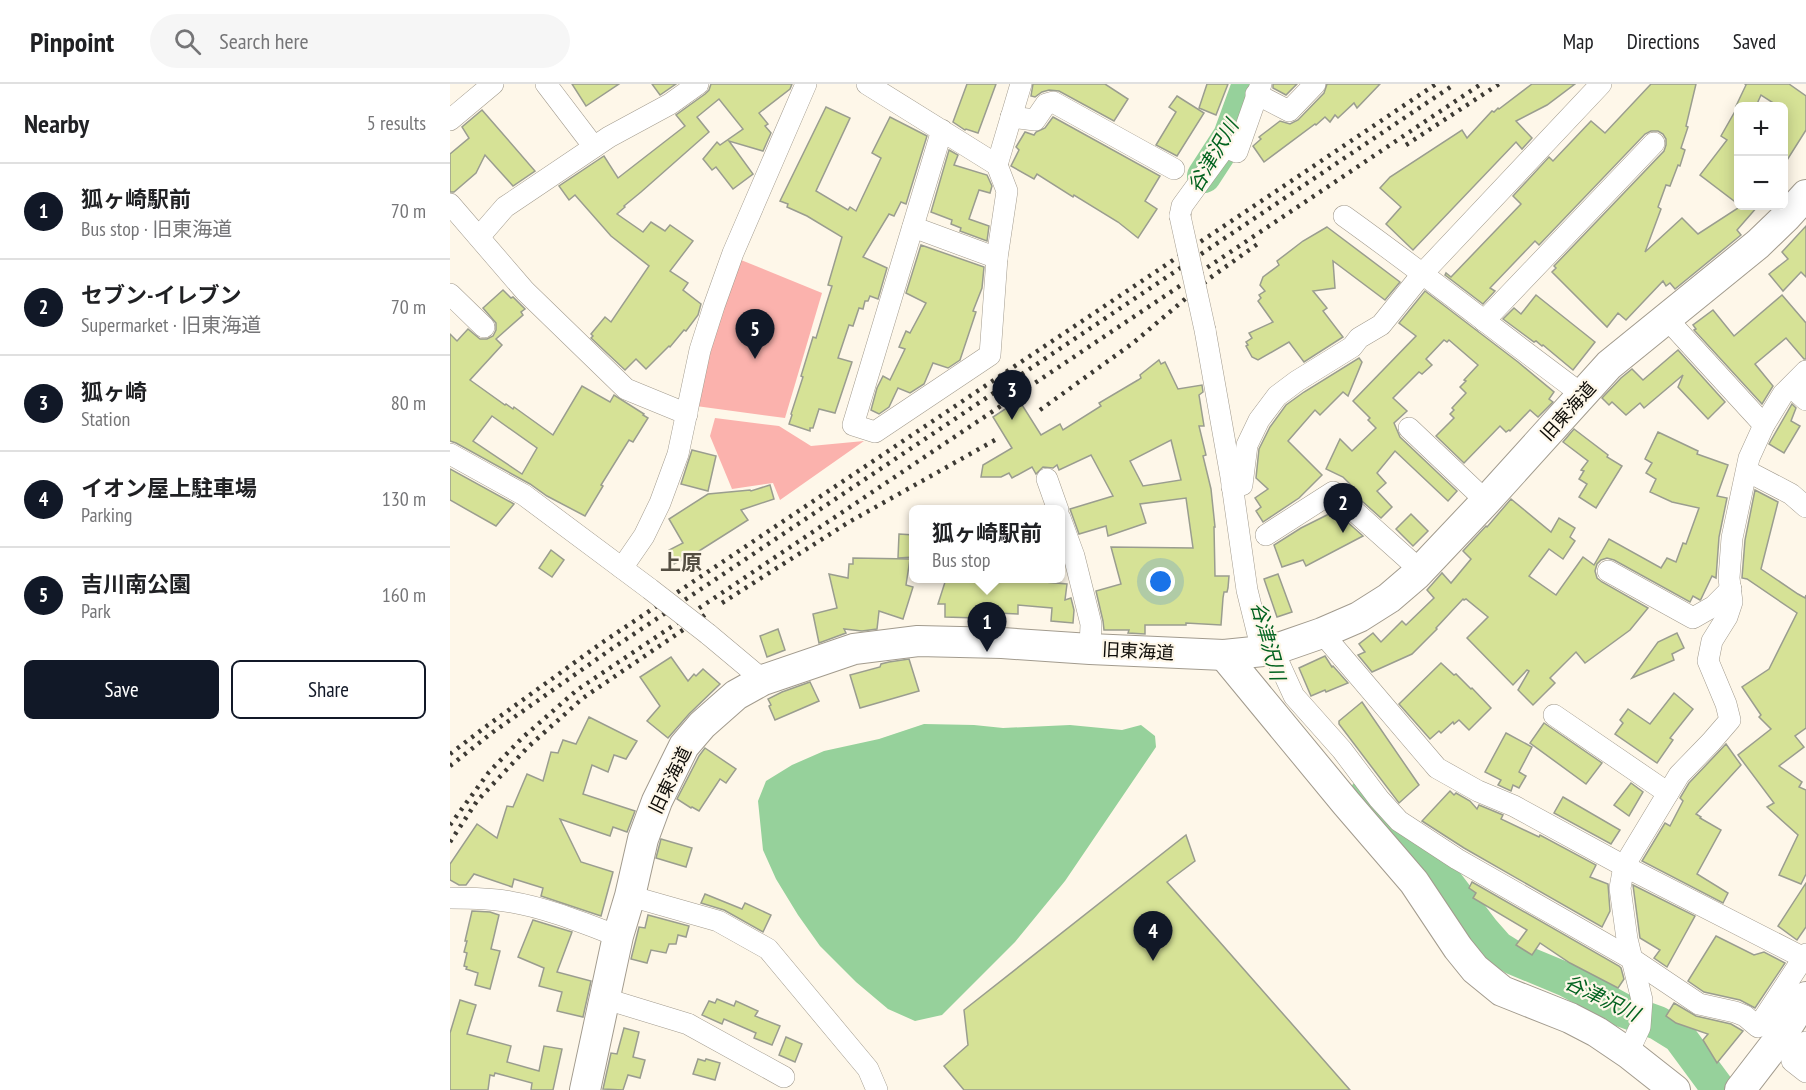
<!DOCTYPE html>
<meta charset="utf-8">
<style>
:root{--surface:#fff;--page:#f6f6f6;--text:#202124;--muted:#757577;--line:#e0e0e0;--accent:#111827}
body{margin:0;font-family:"PT Sans Narrow","Noto Sans JP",sans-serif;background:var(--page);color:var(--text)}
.controls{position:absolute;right:18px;top:18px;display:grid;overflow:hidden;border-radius:9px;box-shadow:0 3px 15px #0003}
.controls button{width:54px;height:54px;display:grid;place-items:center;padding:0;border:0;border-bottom:2px solid var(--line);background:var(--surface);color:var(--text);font:30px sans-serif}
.you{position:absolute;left:711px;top:498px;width:21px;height:21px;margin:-15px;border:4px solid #fff;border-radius:50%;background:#1a73e8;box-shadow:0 0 0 9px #1a73e833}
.badge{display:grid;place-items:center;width:39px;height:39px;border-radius:50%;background:var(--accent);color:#fff;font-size:20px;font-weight:700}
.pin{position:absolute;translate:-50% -50px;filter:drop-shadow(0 2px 3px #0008)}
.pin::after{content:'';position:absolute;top:32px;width:21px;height:18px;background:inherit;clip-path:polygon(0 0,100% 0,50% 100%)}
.popup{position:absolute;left:459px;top:421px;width:156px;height:78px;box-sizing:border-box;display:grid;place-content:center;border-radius:9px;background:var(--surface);filter:drop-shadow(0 2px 4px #0005);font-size:20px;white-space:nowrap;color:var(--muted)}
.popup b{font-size:22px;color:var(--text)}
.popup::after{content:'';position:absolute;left:50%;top:100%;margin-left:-12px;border:12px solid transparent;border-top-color:var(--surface)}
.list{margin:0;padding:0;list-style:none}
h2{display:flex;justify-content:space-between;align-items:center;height:78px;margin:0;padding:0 24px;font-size:26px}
h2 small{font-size:20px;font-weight:400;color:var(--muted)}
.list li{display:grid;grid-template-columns:39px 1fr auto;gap:18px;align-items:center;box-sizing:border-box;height:96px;padding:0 24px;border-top:2px solid var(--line)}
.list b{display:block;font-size:22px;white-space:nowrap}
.list p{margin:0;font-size:20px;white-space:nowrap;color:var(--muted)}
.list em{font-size:20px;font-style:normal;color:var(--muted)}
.actions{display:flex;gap:12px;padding:18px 24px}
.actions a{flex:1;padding:14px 0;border:2px solid var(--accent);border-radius:9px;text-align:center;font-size:21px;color:var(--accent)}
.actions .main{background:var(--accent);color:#fff}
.icon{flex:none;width:33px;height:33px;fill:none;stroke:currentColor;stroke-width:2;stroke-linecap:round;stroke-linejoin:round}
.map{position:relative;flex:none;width:1356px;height:1006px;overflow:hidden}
header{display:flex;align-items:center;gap:36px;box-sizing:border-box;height:84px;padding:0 30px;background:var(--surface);border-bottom:2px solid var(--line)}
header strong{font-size:28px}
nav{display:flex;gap:33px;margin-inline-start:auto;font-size:21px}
.search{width:420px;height:54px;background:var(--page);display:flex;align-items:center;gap:15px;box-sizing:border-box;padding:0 21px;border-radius:33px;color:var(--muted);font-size:22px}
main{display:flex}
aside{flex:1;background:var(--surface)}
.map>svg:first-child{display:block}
.green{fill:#fbb2ad}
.water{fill:#96d19b}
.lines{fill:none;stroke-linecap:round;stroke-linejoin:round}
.river{stroke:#96d19b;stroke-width:34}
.building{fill:#d6e296;stroke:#9a9d8f;stroke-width:1.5;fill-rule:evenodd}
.street-casing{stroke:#a29b8e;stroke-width:22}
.secondary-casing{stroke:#a29b8e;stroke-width:32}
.street{stroke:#fff;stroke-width:21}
.secondary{stroke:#fff;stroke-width:30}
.rail{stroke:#3d3a34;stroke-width:4.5;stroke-dasharray:3 6;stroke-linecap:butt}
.street-bridge-casing{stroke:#a29b8e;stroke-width:22;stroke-linecap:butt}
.street-bridge{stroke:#fff;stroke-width:21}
.labels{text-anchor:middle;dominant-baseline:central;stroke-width:4.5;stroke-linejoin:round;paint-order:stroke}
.street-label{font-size:18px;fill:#0d0b07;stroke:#fef7e9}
.water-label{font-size:20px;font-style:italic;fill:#02621f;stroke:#fef7e9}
.quarter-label{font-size:21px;font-weight:bold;fill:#544e42;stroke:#fef7e9}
</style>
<header>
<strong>Pinpoint</strong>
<div class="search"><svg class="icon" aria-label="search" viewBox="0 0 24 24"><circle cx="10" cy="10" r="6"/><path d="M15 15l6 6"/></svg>Search here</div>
<nav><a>Map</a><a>Directions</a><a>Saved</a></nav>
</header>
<main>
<aside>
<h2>Nearby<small>5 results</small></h2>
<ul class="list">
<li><span class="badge">1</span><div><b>狐ヶ崎駅前</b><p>Bus stop · 旧東海道</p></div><em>70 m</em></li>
<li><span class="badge">2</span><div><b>セブン-イレブン</b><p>Supermarket · 旧東海道</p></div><em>70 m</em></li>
<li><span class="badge">3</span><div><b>狐ヶ崎</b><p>Station</p></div><em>80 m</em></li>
<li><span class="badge">4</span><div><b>イオン屋上駐車場</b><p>Parking</p></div><em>130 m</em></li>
<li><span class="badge">5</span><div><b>吉川南公園</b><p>Park</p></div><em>160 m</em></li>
</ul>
<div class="actions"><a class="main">Save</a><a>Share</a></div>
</aside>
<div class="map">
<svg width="1356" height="1006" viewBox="0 0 1356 1006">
<rect width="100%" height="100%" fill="#fef7e9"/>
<g class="green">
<polygon points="291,176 372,209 335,334 246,322 271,229"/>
<polygon points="265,334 329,342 361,362 414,357 330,416 323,399 282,405 260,352"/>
</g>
<polygon class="water" points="474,640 524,641 553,644 620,641 672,646 691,641 705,652 706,663 615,797 565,858 492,931 465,937 438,925 406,898 370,862 348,831 326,795 313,766 308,717 316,697 342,681 374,667 429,655"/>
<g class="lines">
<g class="river">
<polyline points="754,92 780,52 799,0"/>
<polyline points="916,711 955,759 992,793 1033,847 1048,864 1064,874 1117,896 1172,926 1208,939 1229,952 1269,1006"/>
</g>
</g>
<g class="building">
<polygon points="122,0 169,0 136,22"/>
<polygon points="202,0 226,0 210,11"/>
<polygon points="261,0 342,0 340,5 309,29 318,40 315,42 321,49 313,67 279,57 303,90 283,105 266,83 262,86 253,75 267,58 270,61 293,45 269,15 247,33 259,48 191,108 174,122 175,123 167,130 193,148 201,138 215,147 220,141 243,157 220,187 238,199 233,206 251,220 248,231 236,247 234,246 220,263 219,262 196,285 186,275 175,286 141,254 143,252 141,250 155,233 161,238 199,182 161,152 125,111 119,116 109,102 154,72 168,94 235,42 226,31 255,10 259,6"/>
<polygon points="517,0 546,0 528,49 516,45 515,46 503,38"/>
<polygon points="583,0 655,0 678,15 664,37 609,7 599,6 592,8 585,13 581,12"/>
<polygon points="757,0 778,0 766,31 749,24"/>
<polygon points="823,0 847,0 836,11 823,4"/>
<polygon points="877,0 930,0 907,24 904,19 888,34 885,31 880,38 875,33 866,41 865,40 814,78 803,62 811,55 809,53 830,37 840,40 848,36 874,9"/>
<polygon points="1082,0 1125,0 1097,21 1066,37 1082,54 1072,65 1066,58 963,166 936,140 951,123 930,104 940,93 1012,46 1017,54 1042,27 1044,28 1048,24 1049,25"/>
<polygon points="1201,0 1246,0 1236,42 1238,43 1231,64 1235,66 1230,82 1228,81 1220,102 1216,101 1208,123 1211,125 1195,168 1232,134 1248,150 1291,122 1308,122 1287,146 1291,151 1225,205 1220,199 1216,202 1213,197 1176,236 1168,229 1157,243 1102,188 1106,184 1104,182 1214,67 1216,61 1216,55 1213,50 1208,47 1201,47 1195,50 1089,161 1085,157 1040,204 1045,207 1033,220 995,191 996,189 1001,193 1071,120 1063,112 1099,73 1103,77 1141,37 1155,49"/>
<polygon points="1295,0 1339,0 1356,12 1356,46 1334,81 1334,22 1328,22 1311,11 1306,22 1288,22 1288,120 1250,91 1277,56 1271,52 1288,22 1286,22 1296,1"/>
<polygon points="727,12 754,29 727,72 706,61 726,28 719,23"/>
<polygon points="376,23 400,34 366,107 398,126 400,123 406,127 431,74 422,69 440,33 477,52 456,120 451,118 444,132 439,130 413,173 437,184 428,215 420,212 418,217 415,217 413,225 409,224 403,242 399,241 388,274 402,278 385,329 369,325 363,344 360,344 360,347 339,340 342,331 341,330 353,293 351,292 363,253 366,254 376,221 382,202 378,201 392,153 357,132 337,123 338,120 330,117"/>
<polygon points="32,26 85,87 63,102 35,71 26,89 4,108 0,108 0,70 19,54 12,43"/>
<polygon points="603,33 710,92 695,117 707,125 688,154 668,138 624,111 623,113 587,90 584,95 561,82 569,66 566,63 575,48 584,51 586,48 595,44"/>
<polygon points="499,66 508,71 504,81 537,91 542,102 540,109 529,106 519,135 539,142 537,157 510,147 511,144 501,140 502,136 481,128"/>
<polygon points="1356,142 1356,193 1351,188 1333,207 1319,190 1338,175 1332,168"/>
<polygon points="877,143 950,198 935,216 883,177 885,204 863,207 877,224 873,227 893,253 854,278 839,258 808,276 802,273 796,262 798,261 796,258 802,254 799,249 823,238 808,217 811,214 809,211 815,207 810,201 813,193 829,181 827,177 853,157"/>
<polygon points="471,161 534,183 532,204 523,227 526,228 510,276 498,284 483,279 474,300 460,309 448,304 439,323 429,330 421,326 427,304 433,292 440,296 455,265 449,263 456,247 460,249 476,219 456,209"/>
<path d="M53,206L61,214L63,213L75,225L71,228L73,231L46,255L52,261L20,296L55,321L56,320L63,325L64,323L103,351L132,302L160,318L164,311L194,330L193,331L198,334L183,358L179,356L151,401L153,402L135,432L97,412L80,400L6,359L0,357V250L7,257L18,245L30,255H37L43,252L46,246V239L33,224ZM42,332L87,364L72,390L23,357Z"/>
<polygon points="975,207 1068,278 1104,308 1099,315 1103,318 1088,333 1080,326 1060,347 1059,346 1056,348 1050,342 1014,379 986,352 1004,334 1000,330 1004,326 1002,324 1016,309 1010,303 1016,297 1014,296 1028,281 999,256 997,258 994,256 976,275 982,281 972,290 969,288 943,314 957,327 944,339 950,353 1007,407 998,417 945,367 927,389 936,399 927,407 942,423 931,434 904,410 907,407 893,393 876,385 890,355 902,367 926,344 918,336 920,334 903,317 966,252 949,239"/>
<polygon points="1086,211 1145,258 1123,286 1093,261 1092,262 1086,257 1084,258 1053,235 1064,224 1071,230"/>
<polygon points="1332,211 1356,239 1356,275 1354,275 1336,254 1305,280 1323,302 1312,320 1244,246 1246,245 1243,241 1263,226 1284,252"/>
<polygon points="1228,266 1275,318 1258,335 1228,303 1233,291 1194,324 1190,319 1176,331 1162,318 1159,321 1152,314 1171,294 1182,285 1193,296"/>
<polygon points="909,274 912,278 898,312 893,308 870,331 865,326 838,357 872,391 849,414 813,438 806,427 811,423 805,414 818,405 806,394 809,365 820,343 836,321 854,308"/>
<path d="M709,276L711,280L715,278L728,305L752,301L753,308L749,311L754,342H749L756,371L753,372L761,405L765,443H764L765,492H779L778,504L777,508H774L773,514L771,541L736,539V541H695V550L678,549L679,546H654L653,537L646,507L671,500L661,463L743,464L736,414L690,420L696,439L658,452L656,442L629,450L620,425L663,412L641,371L609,386L607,381L603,384L593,383L586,390L582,383L562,394L559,389L551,393H531L533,381L562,364L543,333L569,316L591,351L610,340L613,346L651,322L649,319L688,296L691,294L690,291ZM721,356L731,396L693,402L680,377Z"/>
<polygon points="1342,320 1346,324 1341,337 1350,342 1334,369 1319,360"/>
<polygon points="1124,345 1158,371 1157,373 1172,382 1146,424 1129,413 1137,400 1129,395 1134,387 1131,386 1138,377 1113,358"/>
<polygon points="1208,348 1248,367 1247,370 1278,381 1267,412 1277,414 1269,453 1266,494 1262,492 1251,515 1250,516 1243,512 1240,518 1164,476 1157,474 1151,476 1147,480 1145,487 1147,494 1152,498 1198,524 1180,546 1135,579 1126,568 1100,594 1105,599 1083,621 1068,606 1079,587 1077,586 1063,601 1017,554 1038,533 1016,515 1014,516 1013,515 986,544 987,545 962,570 922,588 908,571 915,568 909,560 923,549 931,558 952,537 956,541 984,514 977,506 992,489 1001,499 1021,475 1013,467 1036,442 1037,443 1061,415 1101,448 1109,434 1125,444 1120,453 1125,457 1113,475 1099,465 1079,492 1106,511 1133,473 1144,481 1159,455 1211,484 1217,474 1226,478 1233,459 1236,460 1249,424 1222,418 1200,408 1206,395 1196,389 1202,379 1195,375"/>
<polygon points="242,366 266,372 258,407 231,400"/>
<polygon points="0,385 64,420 46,442 0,416"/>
<polygon points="320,401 324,415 291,426 298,436 249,467 224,480 219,466 233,459 219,435 258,410 300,406 301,407"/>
<polygon points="1305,406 1328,418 1311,485 1348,510 1355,514 1356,511 1356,644 1345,652 1354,663 1329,682 1352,698 1349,703 1356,706 1356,790 1351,800 1329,791 1348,751 1317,723 1324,719 1288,671 1321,645 1309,633 1311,631 1292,603 1319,585 1347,529 1297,495 1292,494 1295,456"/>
<polygon points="885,427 913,452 856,482 853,476 832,483 824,461 851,444"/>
<polygon points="961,430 978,447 963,462 946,445"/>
<polygon points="449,450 464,451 464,473 448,474"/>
<polygon points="101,466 114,476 102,493 89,484"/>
<polygon points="403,474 460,475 456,501 463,503 453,535 429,527 427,545 412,547 394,545 396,549 369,559 363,530 387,524 379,490 398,494 399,480 403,480"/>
<polygon points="828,490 842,528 827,533 814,495"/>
<polygon points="496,495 560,495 617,500 615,516 621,514 624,526 623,539 601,537 602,524 568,521 568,530 527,528 527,534 495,533 495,520 488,520"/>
<polygon points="328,545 335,566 317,573 310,552"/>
<polygon points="1227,549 1234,564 1222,570 1224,576 1182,594 1208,558"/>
<polygon points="875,572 882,583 883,582 898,599 876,608 875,606 861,612 849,584"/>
<polygon points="221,573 238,597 244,590 246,592 253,585 270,600 239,630 218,654 197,637 210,622 190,593"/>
<polygon points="459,575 469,607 410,624 400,591 430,583 431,580 439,578"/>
<polygon points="991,579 1004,591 1006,590 1021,605 1022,604 1041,624 1019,646 1009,636 1004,640 1003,638 991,649 989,647 980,655 949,620"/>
<polygon points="360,598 369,617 325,636 319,622 321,621 318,615 332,608"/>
<polygon points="1224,609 1243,625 1220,654 1223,656 1207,679 1165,650 1173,639 1170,636 1178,625 1200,640"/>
<polygon points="912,618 969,701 949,719 889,640 889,637"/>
<polygon points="139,633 187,657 176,675 164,671 158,688 142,681 133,710 185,727 177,748 163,743 160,752 110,735 131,778 163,788 151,832 91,812 93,804 64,795 62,803 24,790 16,801 9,801 0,796 0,780 27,740 47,754 57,722 63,723 77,690 93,697 101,668 108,669 113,656 126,660"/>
<polygon points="1094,639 1152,679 1136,700 1080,659"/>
<polygon points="1056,649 1082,663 1069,688 1076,692 1069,704 1063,701 1061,707 1048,701 1051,696 1035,688"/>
<polygon points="1276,660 1291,681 1246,730 1251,733 1250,734 1271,746 1247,790 1278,809 1273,819 1192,777 1215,739 1220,742 1233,717 1230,714 1239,699"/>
<polygon points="255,664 286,685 276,699 270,695 249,727 242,723 241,724 227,715 249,672"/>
<polygon points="1181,699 1193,708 1179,732 1164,721"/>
<polygon points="1000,707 1004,711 1006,709 1020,717 1027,725 1029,721 1053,731 1051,735 1089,753 1090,751 1146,781 1140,793 1158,800 1160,827 1152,843 1014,764 972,737"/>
<polygon points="1113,713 1170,746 1161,760 1104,729"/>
<polygon points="736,751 745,777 717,798 900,1006 514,1006 494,982 518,961 514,926"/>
<polygon points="211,755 242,764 236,783 206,774"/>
<polygon points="1022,798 1169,882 1171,884 1174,895 1168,904 1120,879 1090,859 1082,871 1066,861 1077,846 1023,814 1026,809 1019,804"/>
<polygon points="1356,799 1356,843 1347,856 1328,842"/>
<polygon points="1183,801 1245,832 1217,883 1204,874 1210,866 1190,854"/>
<polygon points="255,810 292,825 295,819 321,831 313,848 274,826 251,819"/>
<polygon points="22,827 40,828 49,831 41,865 50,867 40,905 25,901 28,889 16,885 17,883 14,882 17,869 14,868 17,857 15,857"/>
<polygon points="198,831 239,842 236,853 228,851 226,860 219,860 216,869 201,866 197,879 181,875 189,843 195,844"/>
<polygon points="83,836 122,848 107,888 141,897 133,933 107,927 112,908 89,902 94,884 68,873"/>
<polygon points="1266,852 1304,871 1314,868 1335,879 1305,924 1290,916 1254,908 1238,897"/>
<polygon points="267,915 284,922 286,917 308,927 305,932 330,942 322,961 304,954 306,949 274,935 272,940 252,931 259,917 265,919"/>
<polygon points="10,916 26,921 17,950 61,962 57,978 89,987 94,962 112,965 103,1006 81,1006 82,999 45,989 44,992 40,991 38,1006 0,1006 0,949"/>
<polygon points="1224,919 1246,932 1281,940 1293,947 1267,979 1253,956 1258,950 1226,939 1216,932"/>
<polygon points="174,944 189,948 183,973 195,976 190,994 178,991 173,1006 153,1005 161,969 167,970"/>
<polygon points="336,953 352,960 345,978 329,971"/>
<polygon points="248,975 255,977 256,975 270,979 265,996 243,990"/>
</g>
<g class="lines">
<g class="street-casing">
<g id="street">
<polyline points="96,0 144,63"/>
<polyline points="417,0 547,81 557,107 547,174 540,271 425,348 403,341 492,46"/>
<polyline points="806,10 839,27 865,0"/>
<polyline points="561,33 585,36 596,20 603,18 724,85"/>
<polyline points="0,36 43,0"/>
<polyline points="547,81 571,0"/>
<polyline points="0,120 75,207 176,305 237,330"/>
<polyline points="730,132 732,122 775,63 787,68 811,0"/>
<path d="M894,132C975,190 1053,252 1133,311"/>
<polyline points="463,143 547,174"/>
<polyline points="29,153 55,123 159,53 220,20 248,0"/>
<polyline points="0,210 34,243"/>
<polyline points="1217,235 1314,341"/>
<polyline points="1034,237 1204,59"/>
<polyline points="755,246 781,393 797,506 812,567"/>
<polyline points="1341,303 1356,316"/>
<polyline points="959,344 1036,417"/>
<polyline points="0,370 74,411 200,505"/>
<polyline points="1297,387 1341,410 1356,423"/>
<polyline points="597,395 608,426"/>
<polyline points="782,403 792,401 797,361 809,336 827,312 847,297 902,263 909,254 931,241 973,189 1151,0"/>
<polyline points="610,434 624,472 641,540 640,565"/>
<polyline points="816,451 883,408 970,486"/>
<polyline points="172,484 194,452 210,419 228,370 250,266 264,222 283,169 356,0"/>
<polyline points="1158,487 1243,534 1264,522 1281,505"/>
<polyline points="872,549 987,684 1028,707 1064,722 1174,782 1354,874"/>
<polyline points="258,550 313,596"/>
<polyline points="823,566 844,612 892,666 929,715 949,737 1007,775 1182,875 1249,920 1285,928 1295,932 1308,943 1356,870"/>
<polyline points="1104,631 1218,709"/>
<polyline points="180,812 268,837 318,865 418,985 427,1006"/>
<path d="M0,814C20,814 41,814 61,818C97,824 133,839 168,852"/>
<polyline points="153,914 238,940 334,993"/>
<polyline points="1356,958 1342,977 1356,988"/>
<polyline points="1178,969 1190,943 1192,916 1177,855 1170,804 1174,782 1229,691 1261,658 1280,636 1276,620 1258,577 1262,557 1277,533 1282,518 1279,494 1282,454 1299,374 1314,341 1333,310 1356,287"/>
</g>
</g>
<g class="secondary-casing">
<g id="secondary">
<polyline points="774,571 896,719 964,798 1008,864 1025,885 1052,907 1120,934 1147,948 1178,969 1225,1006"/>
<polyline points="135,1006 168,852 180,812 193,755 207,717 234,662 252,641 286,611 313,596 404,565 468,557 552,559 640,565 774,571 823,566 872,549 909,533 939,514 967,490 1036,417 1159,281 1308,160 1336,133 1356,111"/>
<polyline points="1290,1006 1330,954 1356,913"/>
</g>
</g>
<use href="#street" class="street"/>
<use href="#secondary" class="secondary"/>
<g class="rail">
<polyline points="956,61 1049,0"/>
<polyline points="590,326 683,259 760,194 809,159"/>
<polyline points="272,519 399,438 545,356"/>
<polyline points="0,670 38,641 153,558 986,0"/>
<polyline points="0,682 43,648 160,566 1005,0"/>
<polyline points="0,741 39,688 72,654 127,606 1031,0"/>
<polyline points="0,758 27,717 78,663 133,614 255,531"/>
</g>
<g class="street-bridge-casing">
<g id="street-bridge">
<polyline points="730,132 755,246"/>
<polyline points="200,505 258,550"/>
</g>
</g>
<use href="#street-bridge" class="street-bridge"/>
</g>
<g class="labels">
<g class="street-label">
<text transform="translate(1118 327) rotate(-48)">旧東海道</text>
<text transform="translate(688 567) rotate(3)">旧東海道</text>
<text transform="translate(220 696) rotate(-64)">旧東海道</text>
</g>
<g class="water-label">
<text transform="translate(763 72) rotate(-60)">谷津沢川</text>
<text transform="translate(818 557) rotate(75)">谷津沢川</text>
<text transform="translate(1152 914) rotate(26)">谷津沢川</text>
</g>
<g class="quarter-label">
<text x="231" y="478">上原</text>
</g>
</g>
</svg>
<div class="controls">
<button>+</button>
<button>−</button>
</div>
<div class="you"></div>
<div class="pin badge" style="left:537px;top:568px">1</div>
<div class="popup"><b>狐ヶ崎駅前</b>Bus stop</div>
<div class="pin badge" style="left:893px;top:449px">2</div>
<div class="pin badge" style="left:562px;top:336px">3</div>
<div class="pin badge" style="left:703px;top:877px">4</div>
<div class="pin badge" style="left:305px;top:275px">5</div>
</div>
</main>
